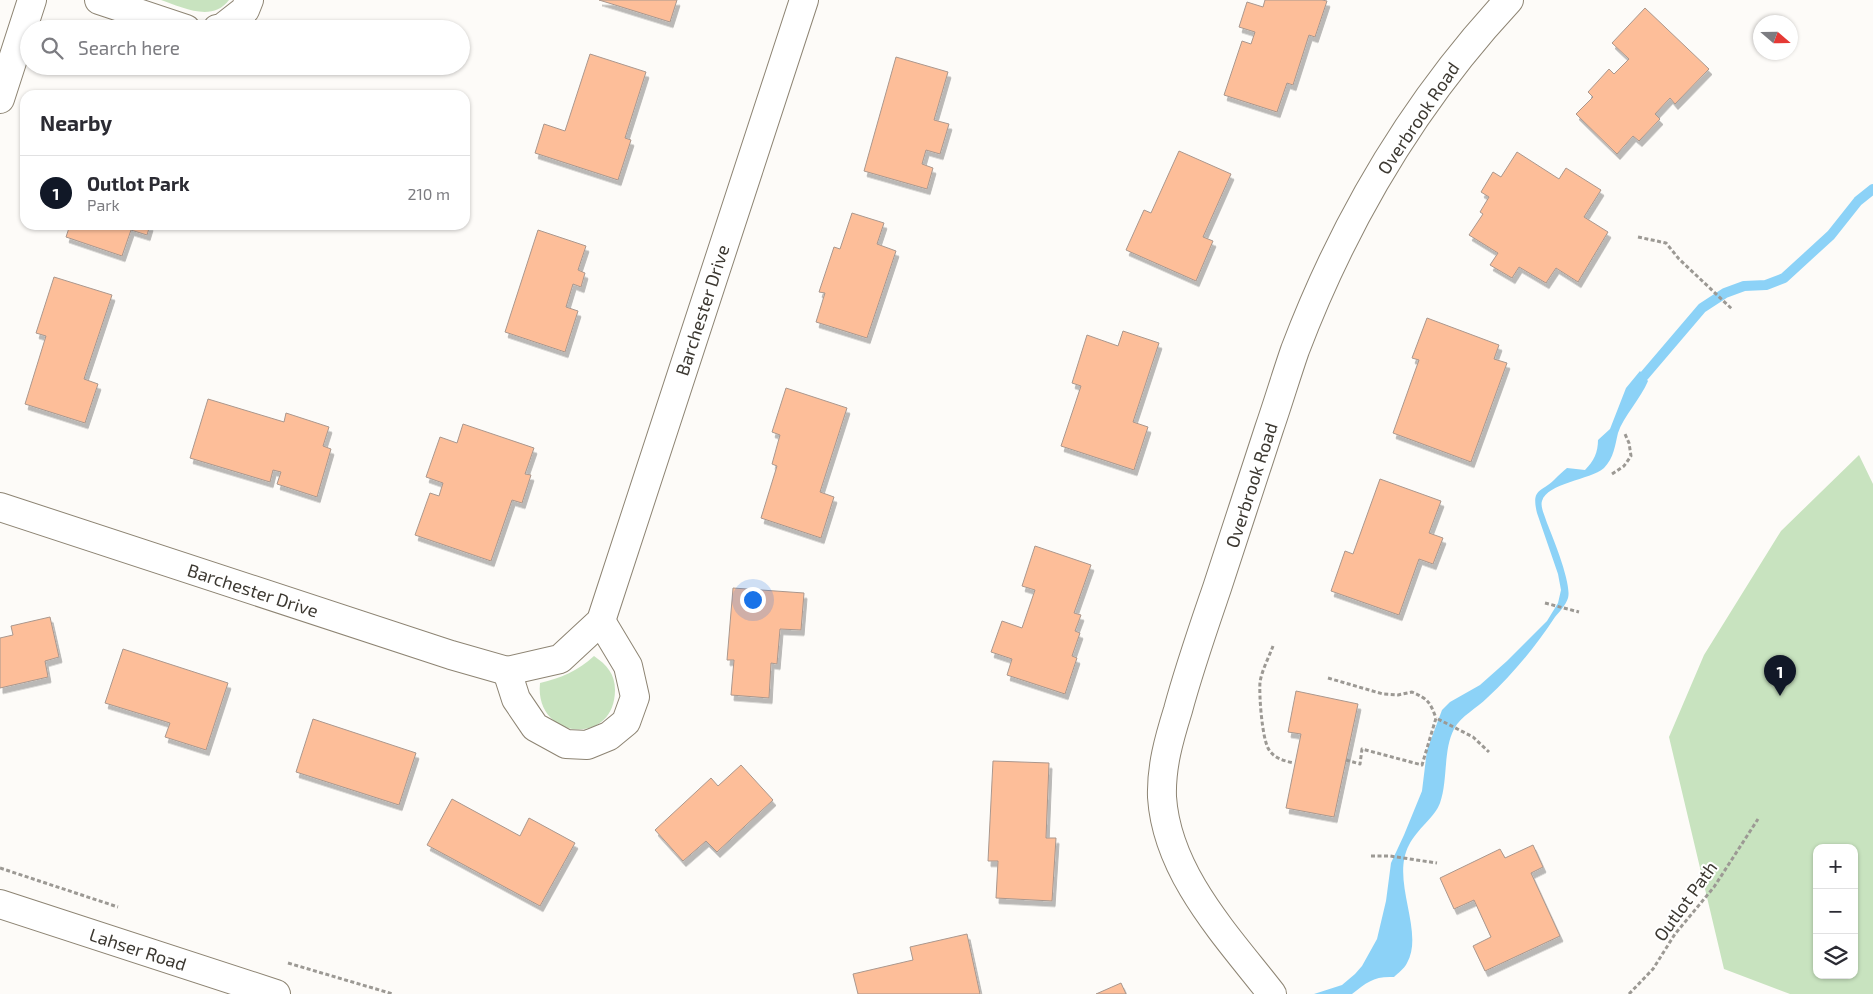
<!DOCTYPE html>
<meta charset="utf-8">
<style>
:root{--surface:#fff;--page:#f2f2f3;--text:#2b2b33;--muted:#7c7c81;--line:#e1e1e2;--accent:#111827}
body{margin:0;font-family:"Exo 2",sans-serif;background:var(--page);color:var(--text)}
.controls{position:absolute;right:15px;bottom:15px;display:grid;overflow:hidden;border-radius:10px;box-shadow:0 1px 4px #0004}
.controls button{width:45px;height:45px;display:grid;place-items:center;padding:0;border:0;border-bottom:1px solid var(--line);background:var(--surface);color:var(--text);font:25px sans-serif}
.compass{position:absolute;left:1753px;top:15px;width:45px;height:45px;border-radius:50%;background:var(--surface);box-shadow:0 1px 4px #0004;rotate:110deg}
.you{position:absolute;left:752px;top:599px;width:18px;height:18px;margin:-12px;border:4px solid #fff;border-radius:50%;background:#1a73e8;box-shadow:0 0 0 8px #1a73e833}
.badge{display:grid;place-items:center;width:32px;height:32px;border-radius:50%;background:var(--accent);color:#fff;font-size:16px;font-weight:700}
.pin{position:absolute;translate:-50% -41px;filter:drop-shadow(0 1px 2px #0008)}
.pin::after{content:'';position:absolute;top:26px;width:18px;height:15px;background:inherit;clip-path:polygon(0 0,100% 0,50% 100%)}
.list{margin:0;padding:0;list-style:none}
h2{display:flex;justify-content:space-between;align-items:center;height:65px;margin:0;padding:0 20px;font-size:21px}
h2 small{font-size:16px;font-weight:400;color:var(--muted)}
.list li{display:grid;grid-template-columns:32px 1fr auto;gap:15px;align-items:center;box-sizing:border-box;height:75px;padding:0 20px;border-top:1px solid var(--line)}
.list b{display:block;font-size:19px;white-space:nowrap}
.list p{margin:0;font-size:16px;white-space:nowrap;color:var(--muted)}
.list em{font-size:16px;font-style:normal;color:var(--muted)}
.icon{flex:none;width:28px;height:28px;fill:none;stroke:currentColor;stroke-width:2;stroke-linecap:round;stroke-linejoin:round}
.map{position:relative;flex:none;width:1873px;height:994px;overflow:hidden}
.search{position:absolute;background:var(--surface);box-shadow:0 1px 4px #0004;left:20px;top:20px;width:450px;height:55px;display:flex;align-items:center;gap:12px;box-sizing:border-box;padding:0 18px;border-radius:28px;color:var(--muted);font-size:19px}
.panel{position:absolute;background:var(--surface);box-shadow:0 1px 4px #0004;left:20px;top:90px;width:450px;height:140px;border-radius:15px}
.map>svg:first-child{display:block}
.green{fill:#c8e3bf;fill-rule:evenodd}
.water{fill:#8cd2f7}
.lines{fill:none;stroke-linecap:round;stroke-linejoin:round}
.stream{stroke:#8cd2f7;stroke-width:10}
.building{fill:#fdbe99;stroke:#aa978d;filter:url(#shadow)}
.minor-casing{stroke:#8d8473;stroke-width:30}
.tertiary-casing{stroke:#8d8473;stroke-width:30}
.path{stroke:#9c9994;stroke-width:3;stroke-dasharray:4 2.5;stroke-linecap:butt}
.minor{stroke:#fff;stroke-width:28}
.tertiary{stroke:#fff;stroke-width:28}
.labels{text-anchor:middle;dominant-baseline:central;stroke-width:4;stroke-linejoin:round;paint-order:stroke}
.street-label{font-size:18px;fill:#3c3831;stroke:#fff}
</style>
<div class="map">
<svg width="1873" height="994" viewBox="0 0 1873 994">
<defs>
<filter id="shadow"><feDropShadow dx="3" dy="5.5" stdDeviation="0" flood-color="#0004"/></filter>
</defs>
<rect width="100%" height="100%" fill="#fdfbf8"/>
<g class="green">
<path d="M161,0H229C212,23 182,7 161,0Z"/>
<path d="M1859,455L1873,484V994H1790L1724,969L1669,737L1704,655L1781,531ZM1817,848H1854V975H1817Z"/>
<path d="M594,656C607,665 615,674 615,690C615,747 534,740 540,683C561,678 578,671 594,656Z"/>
</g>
<path class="water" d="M1640,371L1648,381C1641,398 1623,417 1618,433C1615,445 1614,458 1604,468C1590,480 1547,483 1542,501C1540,507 1545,516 1547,523C1553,538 1572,584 1568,598C1566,605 1559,612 1555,617C1536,646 1513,674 1487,698C1477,708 1461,716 1454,729C1443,750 1448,781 1440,803C1435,817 1417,829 1409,845C1390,881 1425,931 1407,963C1404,969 1398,973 1394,977C1374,976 1367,982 1352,994H1314L1342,985L1355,974L1362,966L1377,939L1386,901L1391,863L1404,835L1422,791L1427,750L1442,710L1450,702L1480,685L1507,661L1547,621L1558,603L1561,590L1558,574L1537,513C1531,488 1541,493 1555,479C1559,475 1563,471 1567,468L1585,470C1594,461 1598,452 1598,440L1610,429L1626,388Z"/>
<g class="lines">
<polyline class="stream" points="1644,376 1702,308 1725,293 1744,286 1766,285 1784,278 1831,235 1858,201 1873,189"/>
</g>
<g class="building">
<polygon points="599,0 677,0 670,22"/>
<polygon points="1265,0 1322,0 1327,1 1315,37 1309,35 1293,85 1287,83 1277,112 1224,95 1242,41 1251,44 1255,32 1239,27 1247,2 1263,7"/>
<polygon points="1645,8 1709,69 1675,104 1670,98 1655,114 1660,119 1639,141 1633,136 1617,154 1576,114 1593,97 1588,92 1609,69 1614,74 1629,59 1612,43"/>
<polygon points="590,54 646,72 625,138 631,140 618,180 535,153 544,124 565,131"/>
<polygon points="896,57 948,72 934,120 949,124 940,154 926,150 922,164 933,168 927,189 864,171"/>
<polygon points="1179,151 1231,174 1203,237 1213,241 1196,281 1126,250 1144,210 1151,213"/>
<polygon points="1517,152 1559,179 1566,168 1601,190 1584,217 1608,232 1578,282 1556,268 1546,283 1519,267 1512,278 1490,265 1498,253 1469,235 1483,214 1480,212 1489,197 1481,192 1493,172 1501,177"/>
<polygon points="852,213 884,223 877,244 896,251 867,338 816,322 825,293 819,292 834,247 840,249"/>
<polygon points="70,225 150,225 147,235 131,230 122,256 66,237"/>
<polygon points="538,230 586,246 578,270 585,273 581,287 573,284 566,307 578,311 565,352 505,332"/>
<polygon points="54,277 112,295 84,379 98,384 85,423 25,404 46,336 36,333"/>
<polygon points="1427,318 1499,345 1494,359 1507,363 1471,462 1393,433 1419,360 1412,358"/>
<polygon points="1123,331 1159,343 1133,422 1148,427 1134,470 1061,446 1081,386 1072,383 1087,335 1118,346"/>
<polygon points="786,388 847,408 820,492 834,497 821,538 761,518 777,466 772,464 780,435 772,432"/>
<polygon points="208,399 284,422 286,413 329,427 323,446 331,449 317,497 277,484 281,472 273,470 270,482 190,458"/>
<polygon points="463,424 534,448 525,474 531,475 522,503 512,500 491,561 415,535 430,493 439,496 443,483 426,477 440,437 457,443"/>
<polygon points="1380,479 1441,501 1429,533 1443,538 1433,564 1419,559 1399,615 1331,591 1345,551 1353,554"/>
<polygon points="1035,546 1091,565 1074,613 1081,615 1075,631 1080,633 1072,656 1077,658 1065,694 1007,675 1012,659 991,652 1002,621 1022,628 1035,590 1022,586"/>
<polygon points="733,588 804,593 801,630 780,629 777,664 771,663 769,698 731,695 734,660 727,660"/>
<polygon points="50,617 59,657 45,661 48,677 0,688 0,638 13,635 11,626"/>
<polygon points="123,649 228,683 206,750 165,737 170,723 105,703"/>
<polygon points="1296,691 1358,704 1334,817 1286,808 1301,734 1288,732"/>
<polygon points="313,719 416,753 399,805 296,772"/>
<polygon points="993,761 1049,763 1046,838 1056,838 1052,901 996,898 998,861 988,861"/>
<polygon points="741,765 773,800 717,852 706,841 683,861 655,830 711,778 718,786"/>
<polygon points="452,799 520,836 529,818 575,843 540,906 427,845"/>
<polygon points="1533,845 1543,867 1531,873 1560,936 1485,971 1473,946 1491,937 1474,900 1454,909 1440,878 1500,849 1505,858"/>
<polygon points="967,934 980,994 858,994 853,974 913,960 910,947"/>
<polygon points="1121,983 1126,994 1096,994"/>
</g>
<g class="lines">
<g class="minor-casing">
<g id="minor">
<polyline points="99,0 186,29"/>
<polyline points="217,29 222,28 245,10 249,0"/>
<polyline points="0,99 32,0"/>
<polyline points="0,507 451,655 507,671 560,659 601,621 804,0"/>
<polyline points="507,671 516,699 535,727 566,744 587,745 609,736 626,722 635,697 628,666 601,621"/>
<path d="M1272,994C1227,936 1167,874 1162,797C1161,767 1169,739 1178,710C1189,669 1203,629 1217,588C1234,535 1252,482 1269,429C1278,403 1286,376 1295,350C1344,221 1415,101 1509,0"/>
</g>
</g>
<g class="tertiary-casing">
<polyline id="tertiary" points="0,904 276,994"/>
</g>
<g class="path">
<polyline points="1638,237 1666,243 1679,259 1733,310"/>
<polyline points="1612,474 1624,466 1631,456 1629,443 1625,434"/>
<polyline points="1545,603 1579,612"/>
<path d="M1273,646C1269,657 1262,670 1260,682C1259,696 1262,736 1268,748C1273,758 1284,761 1294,763"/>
<path d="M1328,678L1383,694L1398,695L1412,692C1428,699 1430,702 1436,718"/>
<polyline points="1346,760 1360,764 1362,749 1422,765 1436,718 1473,737 1489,752"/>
<polyline points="1371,856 1390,856 1437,863"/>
<polyline points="0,868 118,907"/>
<polyline points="288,963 393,994"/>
<polyline points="1629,994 1653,969 1675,934 1714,887 1758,819"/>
</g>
<use href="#minor" class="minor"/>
<use href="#tertiary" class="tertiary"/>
</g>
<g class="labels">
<g class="street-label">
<text transform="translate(1418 118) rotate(-56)">Overbrook Road</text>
<text transform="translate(702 310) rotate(-72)">Barchester Drive</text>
<text transform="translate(1251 485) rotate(-72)">Overbrook Road</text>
<text transform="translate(253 590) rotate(18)">Barchester Drive</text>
<text transform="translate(1685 901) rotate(-54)">Outlot Path</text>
<text transform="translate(138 949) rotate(18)">Lahser Road</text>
</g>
</g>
</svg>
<div class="controls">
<button>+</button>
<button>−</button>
<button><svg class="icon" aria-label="layers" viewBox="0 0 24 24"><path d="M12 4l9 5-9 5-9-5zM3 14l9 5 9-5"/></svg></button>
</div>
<svg class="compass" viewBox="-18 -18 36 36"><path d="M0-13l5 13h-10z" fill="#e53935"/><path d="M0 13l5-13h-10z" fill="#7c7c81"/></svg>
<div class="you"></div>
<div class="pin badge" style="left:1780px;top:696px">1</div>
<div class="search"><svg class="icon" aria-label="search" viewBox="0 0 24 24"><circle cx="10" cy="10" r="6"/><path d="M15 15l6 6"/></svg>Search here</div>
<section class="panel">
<h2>Nearby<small></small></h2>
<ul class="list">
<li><span class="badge">1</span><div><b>Outlot Park</b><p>Park</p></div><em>210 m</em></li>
</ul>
</section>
</div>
